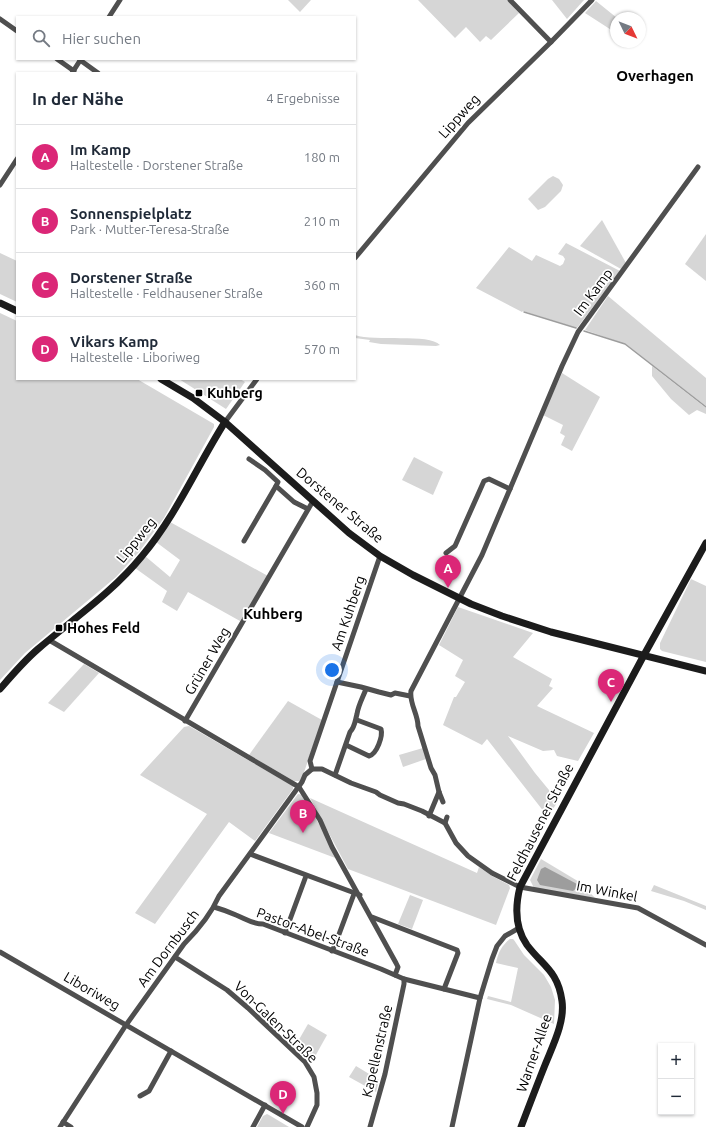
<!DOCTYPE html>
<html lang="de">
<meta charset="utf-8">
<style>
:root{--surface:#fff;--page:#f2f2f3;--text:#1f2937;--muted:#747a83;--line:#e0e1e3;--accent:#db2777}
body{margin:0;font-family:Ubuntu,sans-serif;background:var(--page);color:var(--text)}
.controls{position:absolute;right:12px;bottom:12px;display:grid;overflow:hidden;border-radius:0px;box-shadow:0 1px 3px #0004}
.controls button{width:36px;height:36px;display:grid;place-items:center;padding:0;border:0;border-bottom:1px solid var(--line);background:var(--surface);color:var(--text);font:20px sans-serif}
.compass{position:absolute;left:610px;top:12px;width:36px;height:36px;border-radius:50%;background:var(--surface);box-shadow:0 1px 3px #0004;rotate:133deg}
.you{position:absolute;left:332px;top:670px;width:14px;height:14px;margin:-10px;border:3px solid #fff;border-radius:50%;background:#1a73e8;box-shadow:0 0 0 6px #1a73e833}
.badge{display:grid;place-items:center;width:26px;height:26px;border-radius:50%;background:var(--accent);color:#fff;font-size:13px;font-weight:700}
.pin{position:absolute;translate:-50% -33px;filter:drop-shadow(0 1px 2px #0008)}
.pin::after{content:'';position:absolute;top:21px;width:14px;height:12px;background:inherit;clip-path:polygon(0 0,100% 0,50% 100%)}
.list{margin:0;padding:0;list-style:none}
h2{display:flex;justify-content:space-between;align-items:center;height:52px;margin:0;padding:0 16px;font-size:17px}
h2 small{font-size:13px;font-weight:400;color:var(--muted)}
.list li{display:grid;grid-template-columns:26px 1fr auto;gap:12px;align-items:center;box-sizing:border-box;height:64px;padding:0 16px;border-top:1px solid var(--line)}
.list b{display:block;font-size:15px;white-space:nowrap}
.list p{margin:0;font-size:13px;white-space:nowrap;color:var(--muted)}
.list em{font-size:13px;font-style:normal;color:var(--muted)}
.icon{flex:none;width:22px;height:22px;fill:none;stroke:currentColor;stroke-width:2;stroke-linecap:round;stroke-linejoin:round}
.map{position:relative;flex:none;width:706px;height:1127px;overflow:hidden}
.search{position:absolute;background:var(--surface);box-shadow:0 1px 3px #0004;left:16px;top:16px;width:340px;height:44px;display:flex;align-items:center;gap:10px;box-sizing:border-box;padding:0 14px;border-radius:0px;color:var(--muted);font-size:15px}
.panel{position:absolute;background:var(--surface);box-shadow:0 1px 3px #0004;left:16px;top:72px;width:340px;height:308px;border-radius:0px}
.map>svg:first-child{display:block}
.green{fill:#d6d6d6}
.water{fill:#9d9d9d}
.lines{fill:none;stroke-linecap:round;stroke-linejoin:round}
.stream{stroke:#9d9d9d;stroke-width:1.5}
.street{stroke:#4f4f4f;stroke-width:5}
.secondary{stroke:#1c1c1c;stroke-width:7}
.poi-dot{fill:#000;stroke:#fff;stroke-width:1.5}
.labels{text-anchor:middle;dominant-baseline:central;stroke-width:3.5;stroke-linejoin:round;paint-order:stroke}
.street-label{font-size:14px;fill:#000;stroke:#fff}
.poi-label{font-size:14px;font-weight:bold;fill:#000;stroke:#fff;text-anchor:start}
.neighbourhood-label{font-size:15px;font-weight:bold;fill:#000;stroke:#fff}
</style>
<div class="map">
<svg width="706" height="1127" viewBox="0 0 706 1127">
<rect width="100%" height="100%" fill="#fff"/>
<g class="green">
<polygon points="288,0 311,0 300,12"/>
<polygon points="418,0 507,0 519,13 491,40 486,36 480,42 466,27 455,38"/>
<polygon points="552,0 584,0 567,19"/>
<polygon points="596,1 617,18 616,18 616,33 585,13"/>
<polygon points="553,176 559,179 563,185 561,191 545,207 538,210 528,199 548,179"/>
<polygon points="602,220 626,263 621,269 580,246"/>
<polygon points="706,234 706,281 685,264"/>
<polygon points="566,243 620,271 577,328 523,311 522,312 476,288 509,247 532,261 536,255 560,266 563,264 565,259 563,256 558,254"/>
<polygon points="0,253 17,261 17,302 0,294"/>
<polygon points="608,296 706,378 706,406 625,344 585,330"/>
<polygon points="0,313 17,321 17,379 137,379 214,424 214,427 164,518 139,552 116,577 25,653 0,680"/>
<path d="M355,335C375,342 429,333 440,345L436,346L381,344L369,342L370,340L355,338Z"/>
<polygon points="652,366 706,408 706,414 697,410 689,415 671,399 652,376"/>
<polygon points="562,373 600,397 572,451 561,445 565,436 560,433 563,425 543,415"/>
<polygon points="179,379 240,379 245,382 226,409"/>
<polygon points="414,457 443,472 433,495 402,480"/>
<polygon points="170,522 268,576 240,621 188,592 177,611 162,602 167,591 135,568 145,556 170,577 180,560 156,542"/>
<polygon points="691,579 706,586 706,662 662,651 660,649 660,643"/>
<polygon points="458,607 533,633 513,657 552,679 549,686 553,688 537,706 594,733 578,761 557,756 554,750 543,751 508,736 535,773 558,801 548,817 487,739 482,745 443,725 454,697 456,697 465,682 455,676 463,660 439,645"/>
<polygon points="84,664 99,673 64,712 48,703"/>
<polygon points="288,701 322,720 301,781 294,781 249,755"/>
<polygon points="189,726 293,786 293,789 255,841 229,822 155,924 135,913 207,814 140,775 184,727"/>
<polygon points="423,748 426,759 403,767 399,755"/>
<polygon points="298,794 303,795 338,859 269,833"/>
<polygon points="310,798 477,873 479,867 492,876 509,885 510,888 496,925 348,869"/>
<polygon points="541,859 581,883 595,898 534,888 530,880"/>
<polygon points="654,885 706,906 706,910 684,901 651,891"/>
<polygon points="410,895 423,900 412,929 398,924"/>
<path d="M510,939H513L514,940L524,955L544,975L551,987L555,1000L554,1024L511,1005L487,999L488,996L511,1002L518,968L496,963C498,953 502,945 510,939Z"/>
<polygon points="308,1024 327,1035 313,1060 297,1043"/>
<polygon points="356,1066 379,1080 376,1092 349,1077"/>
<polygon points="267,1114 269,1115 289,1127 257,1127 263,1116"/>
</g>
<polygon class="water" points="545,867 577,884 578,887 573,891 540,885 537,880 541,869"/>
<g class="lines">
<g class="stream">
<polyline points="524,312 576,328"/>
<polyline points="584,331 625,344 706,407"/>
</g>
<g class="street">
<polyline points="510,0 551,42"/>
<polyline points="109,17 120,0"/>
<polyline points="0,19 17,31"/>
<polyline points="57,59 74,71"/>
<polyline points="80,60 98,73"/>
<polyline points="72,73 81,59"/>
<polyline points="0,185 17,159"/>
<polyline points="355,258 468,123 551,42 592,0"/>
<polyline points="225,422 257,379"/>
<polyline points="249,459 265,470 278,482 276,486 294,502 308,509"/>
<polyline points="244,541 276,486"/>
<polyline points="446,553 455,546 484,481 489,479 510,489"/>
<polyline points="49,640 299,787 320,820 332,847 396,963 398,967 395,975"/>
<polyline points="337,682 361,687 379,692 391,695 395,693 410,696"/>
<polyline points="185,721 313,501"/>
<path d="M346,745L369,756C377,754 383,736 381,729L357,720"/>
<polyline points="312,769 322,769 351,783 376,792 380,795 398,803 404,804 422,811 445,823 456,843 468,856 492,873 520,887 638,908 706,945"/>
<path d="M335,775L350,732C355,727 355,721 357,714C358,706 363,697 366,689"/>
<path d="M443,802L439,792L435,775L431,768L418,726C418,714 409,703 411,691L482,555L562,366L578,332L698,167"/>
<polyline points="429,816 439,792"/>
<polyline points="445,823 447,817"/>
<polyline points="250,854 360,895"/>
<path d="M214,907C221,909 229,912 236,915C246,919 252,924 263,924L381,969L404,979L480,998"/>
<polyline points="372,917 457,950 458,953 444,989"/>
<polyline points="285,933 306,876"/>
<polyline points="332,951 335,945 354,894"/>
<polyline points="0,952 302,1127"/>
<polyline points="175,957 227,990 248,1008 305,1062 314,1077 317,1093 317,1105 307,1127"/>
<polyline points="140,1096 149,1091 171,1051"/>
<polyline points="63,1122 71,1127"/>
<path d="M60,1127L126,1025L184,944C198,930 211,914 219,896L302,782L305,775L312,769L310,761L380,556"/>
<polyline points="253,1127 265,1105"/>
<polyline points="370,1127 385,1074 404,984 404,979"/>
<polyline points="452,1127 480,998 492,959 497,946 505,936 519,928"/>
</g>
<g class="secondary">
<polyline points="0,303 17,311"/>
<polyline points="161,379 193,398 225,422 349,533 380,556 413,575 471,604 502,616 551,632 706,671"/>
<path d="M0,689C12,675 24,661 38,649C73,619 112,593 142,556C176,516 197,466 225,422"/>
<path d="M521,1127C529,1106 537,1085 545,1065C553,1045 565,1022 562,1001C558,971 543,966 527,945C515,928 515,907 520,887L644,655L706,543"/>
</g>
</g>
<g class="poi-dot">
<rect x="195" y="389" width="8" height="8" rx="2"/>
<rect x="55" y="624" width="8" height="8" rx="2"/>
</g>
<g class="labels">
<g class="street-label">
<text transform="translate(459 116) rotate(-48)">Lippweg</text>
<text transform="translate(593 292) rotate(-53)">Im Kamp</text>
<text transform="translate(340 505) rotate(40)">Dorstener Straße</text>
<text transform="translate(136 540) rotate(-51)">Lippweg</text>
<text transform="translate(348 613) rotate(-71)">Am Kuhberg</text>
<text transform="translate(207 661) rotate(-60)">Grüner Weg</text>
<text transform="translate(540 822) rotate(-63)">Feldhausener Straße</text>
<text transform="translate(607 891) rotate(11)">Im Winkel</text>
<text transform="translate(313 932) rotate(20)">Pastor-Abel-Straße</text>
<text transform="translate(168 948) rotate(-53)">Am Dornbusch</text>
<text transform="translate(92 991) rotate(30)">Liboriweg</text>
<text transform="translate(276 1022) rotate(44)">Von-Galen-Straße</text>
<text transform="translate(377 1051) rotate(-77)">Kapellenstraße</text>
<text transform="translate(534 1053) rotate(-71)">Warner-Allee</text>
</g>
<g class="poi-label">
<text x="207" y="393">Kuhberg</text>
<text x="67" y="628">Hohes Feld</text>
</g>
<g class="neighbourhood-label">
<text x="655" y="75">Overhagen</text>
<text x="273" y="613">Kuhberg</text>
</g>
</g>
</svg>
<div class="controls">
<button>+</button>
<button>−</button>
</div>
<svg class="compass" viewBox="-18 -18 36 36"><path d="M0-13l5 13h-10z" fill="#e53935"/><path d="M0 13l5-13h-10z" fill="#747a83"/></svg>
<div class="you"></div>
<div class="pin badge" style="left:448px;top:588px">A</div>
<div class="pin badge" style="left:303px;top:833px">B</div>
<div class="pin badge" style="left:611px;top:702px">C</div>
<div class="pin badge" style="left:283px;top:1114px">D</div>
<div class="search"><svg class="icon" aria-label="search" viewBox="0 0 24 24"><circle cx="10" cy="10" r="6"/><path d="M15 15l6 6"/></svg>Hier suchen</div>
<section class="panel">
<h2>In der Nähe<small>4 Ergebnisse</small></h2>
<ul class="list">
<li><span class="badge">A</span><div><b>Im Kamp</b><p>Haltestelle · Dorstener Straße</p></div><em>180 m</em></li>
<li><span class="badge">B</span><div><b>Sonnenspielplatz</b><p>Park · Mutter-Teresa-Straße</p></div><em>210 m</em></li>
<li><span class="badge">C</span><div><b>Dorstener Straße</b><p>Haltestelle · Feldhausener Straße</p></div><em>360 m</em></li>
<li><span class="badge">D</span><div><b>Vikars Kamp</b><p>Haltestelle · Liboriweg</p></div><em>570 m</em></li>
</ul>
</section>
</div>
